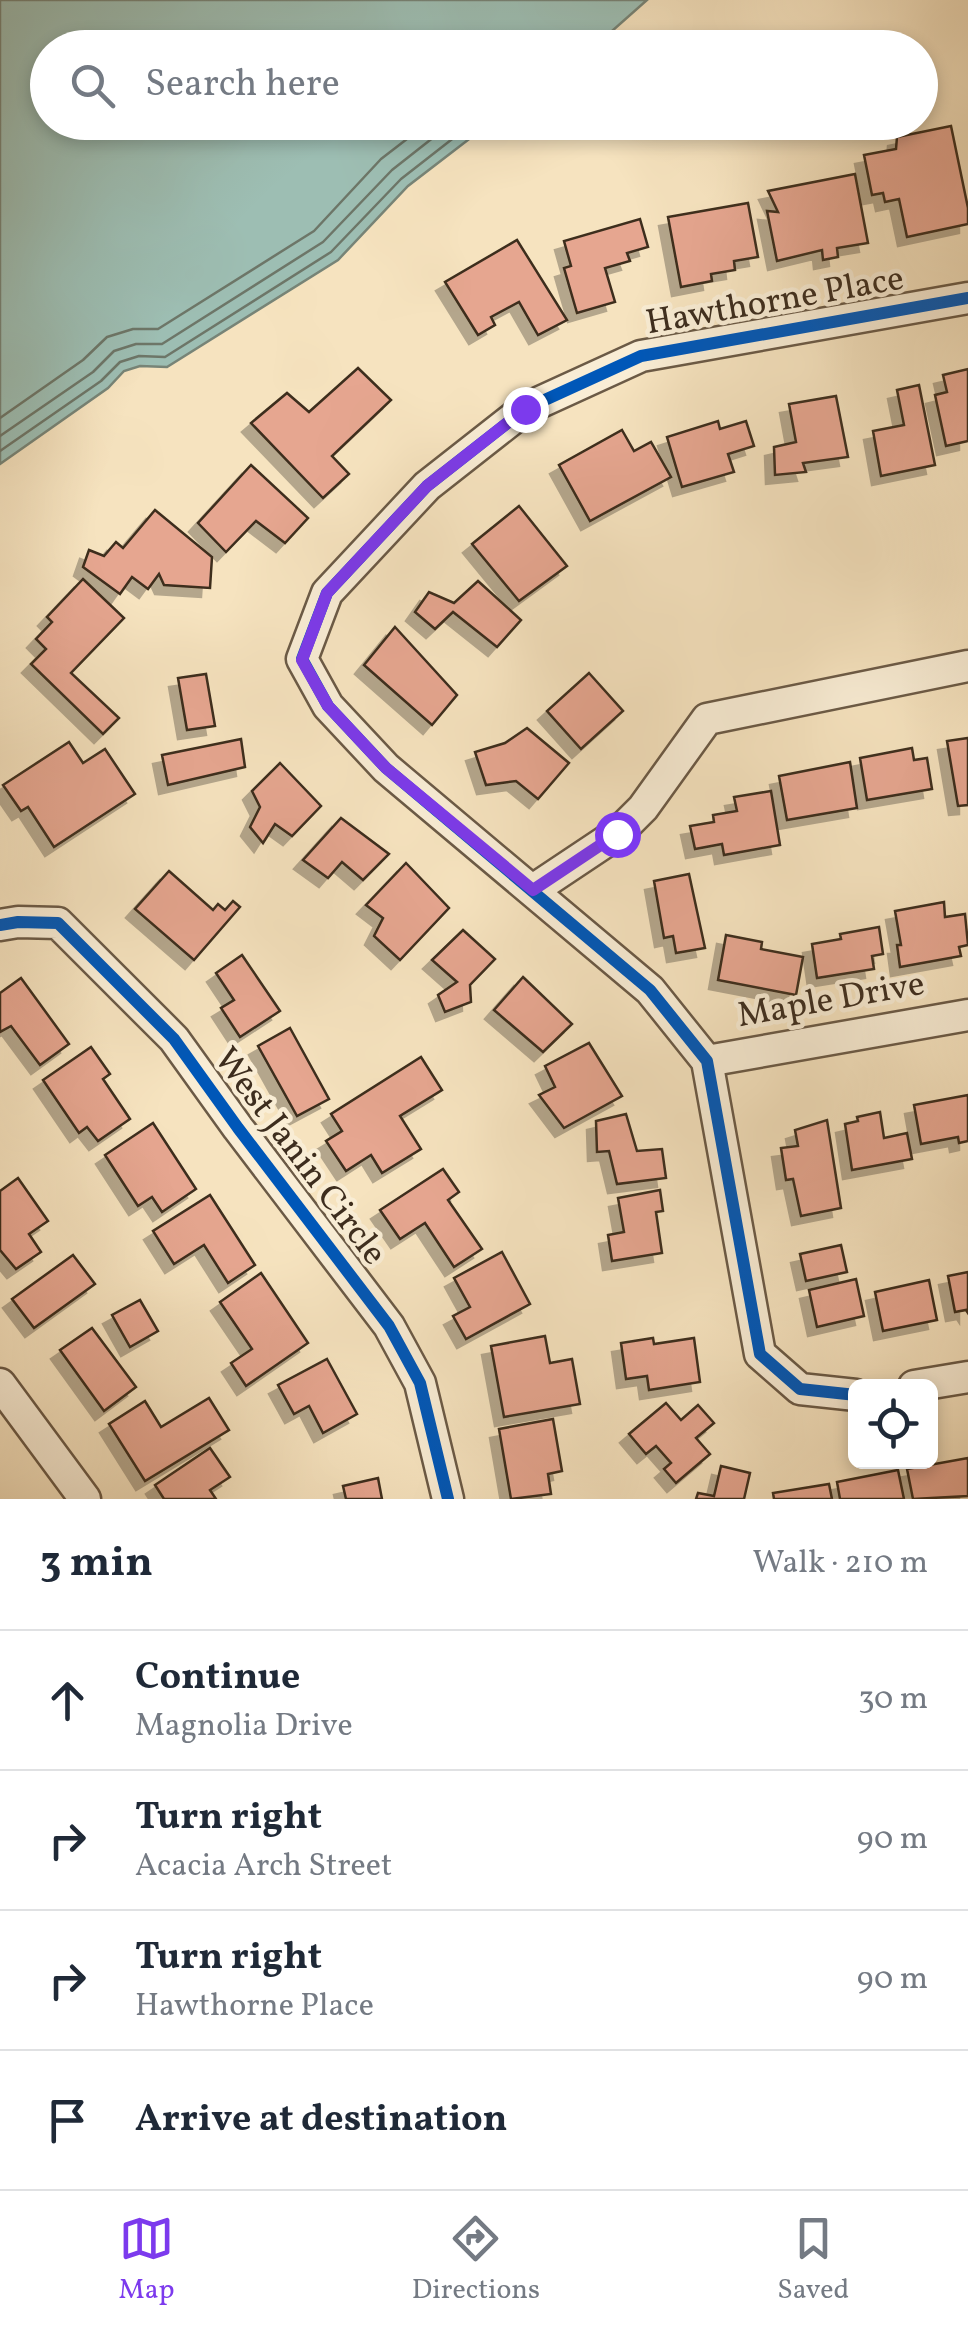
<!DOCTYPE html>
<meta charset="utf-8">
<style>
:root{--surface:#fff;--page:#f2f2f3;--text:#1f2937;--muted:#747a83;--line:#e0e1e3;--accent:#7c3aed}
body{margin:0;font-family:Vollkorn,serif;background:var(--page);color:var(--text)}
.controls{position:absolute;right:30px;bottom:30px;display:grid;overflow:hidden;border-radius:15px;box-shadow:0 5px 15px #0003}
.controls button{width:90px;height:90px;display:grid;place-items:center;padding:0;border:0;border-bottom:2px solid var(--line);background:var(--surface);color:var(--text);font:50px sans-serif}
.stop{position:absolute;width:30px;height:30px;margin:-22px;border:8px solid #7c3aed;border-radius:50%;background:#fff}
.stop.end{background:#7c3aed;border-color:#fff;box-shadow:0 2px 10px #0008}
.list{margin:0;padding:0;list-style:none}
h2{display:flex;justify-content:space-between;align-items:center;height:130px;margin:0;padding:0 40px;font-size:42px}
h2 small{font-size:32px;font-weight:400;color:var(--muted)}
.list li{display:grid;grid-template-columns:65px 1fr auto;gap:30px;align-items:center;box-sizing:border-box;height:140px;padding:0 40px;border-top:2px solid var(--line)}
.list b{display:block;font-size:38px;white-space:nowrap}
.list p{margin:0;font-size:32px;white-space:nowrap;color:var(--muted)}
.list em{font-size:32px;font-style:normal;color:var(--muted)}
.icon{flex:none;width:55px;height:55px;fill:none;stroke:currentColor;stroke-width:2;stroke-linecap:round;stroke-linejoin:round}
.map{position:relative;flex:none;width:968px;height:1499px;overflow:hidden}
.search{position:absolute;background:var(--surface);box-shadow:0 5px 15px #0003;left:30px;right:30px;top:30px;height:110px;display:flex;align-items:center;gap:25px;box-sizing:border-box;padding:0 35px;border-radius:55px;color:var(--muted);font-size:38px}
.sheet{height:690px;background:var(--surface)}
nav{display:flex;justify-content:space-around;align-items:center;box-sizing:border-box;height:140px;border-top:2px solid var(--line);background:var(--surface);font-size:28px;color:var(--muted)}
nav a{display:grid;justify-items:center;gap:5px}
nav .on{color:var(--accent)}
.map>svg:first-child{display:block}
.water{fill:#9dbeb3;stroke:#778477;stroke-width:2.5}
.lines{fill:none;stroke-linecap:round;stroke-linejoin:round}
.shore{stroke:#6d7668;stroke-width:2.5}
.building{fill:#e6a690;stroke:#3d2d1e;stroke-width:2.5;filter:url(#shadow)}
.minor-casing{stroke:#6b5a46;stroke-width:35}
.minor{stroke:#f9edd5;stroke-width:30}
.cycleway-casing{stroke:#f9edd5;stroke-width:19}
.cycleway{stroke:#0057b8;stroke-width:12}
.route{stroke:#7c3aed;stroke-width:12}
.labels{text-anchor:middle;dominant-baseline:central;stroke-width:9;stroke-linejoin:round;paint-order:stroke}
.street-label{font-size:35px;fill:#3d2d1e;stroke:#f9edd5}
</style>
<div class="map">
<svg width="968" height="1499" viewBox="0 0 968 1499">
<defs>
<filter id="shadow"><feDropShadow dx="-9" dy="9" stdDeviation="0" flood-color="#0004"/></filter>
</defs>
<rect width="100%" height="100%" fill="#f6e3bf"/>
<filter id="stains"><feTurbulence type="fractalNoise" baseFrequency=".002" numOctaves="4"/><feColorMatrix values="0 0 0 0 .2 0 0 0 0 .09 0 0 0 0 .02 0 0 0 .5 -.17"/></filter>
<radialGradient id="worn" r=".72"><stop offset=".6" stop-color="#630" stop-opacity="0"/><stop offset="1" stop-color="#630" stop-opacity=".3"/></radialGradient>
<polygon class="water" points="0,0 647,0 594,47 48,48 48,122 490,123 408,186 338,260 167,367 140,366 124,371 108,388 0,464"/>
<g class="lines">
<g class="shore">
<polyline points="0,418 83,360 107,337 133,329 158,329 314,231 381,159 429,122"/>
<polyline points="0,436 93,372 114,351 136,344 162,344 323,242 392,170 453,122"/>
<polyline points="0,451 101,381 120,362 139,356 165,357 331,252 401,179 474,122"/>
</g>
</g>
<g class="building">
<polygon points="951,126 968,208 968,224 907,237 899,199 885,202 883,193 872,195 864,155 896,149 897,137"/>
<polygon points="855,174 868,243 837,248 838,257 823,260 822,250 777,261 767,211 778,212 768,191"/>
<polygon points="748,203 758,257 734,261 735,270 711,274 712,281 681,287 668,217"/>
<polygon points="640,219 648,247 627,253 630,261 605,268 615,302 577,313 564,268 571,266 564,241"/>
<polygon points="517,240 567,320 538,335 519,302 491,317 495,325 478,335 445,282"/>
<polygon points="358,368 391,400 332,456 349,474 323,498 251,423 287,393 309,412"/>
<polygon points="968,369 968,441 946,446 935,395 947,392 943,375"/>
<polygon points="919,385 935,465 881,476 873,431 904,425 897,390"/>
<polygon points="836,396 848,457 803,463 806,472 775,475 774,447 796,442 789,404"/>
<polygon points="718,421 720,429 746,421 754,446 728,454 734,472 682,487 667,437"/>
<polygon points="622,430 634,451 651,442 671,477 590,521 559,465"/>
<polygon points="251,465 308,518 285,543 256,521 226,552 198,523"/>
<polygon points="519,506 567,566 519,601 472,544"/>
<polygon points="155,510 212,557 210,588 164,585 159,574 148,589 132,577 120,594 83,567 89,550 104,556 116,542 123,548"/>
<polygon points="83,579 124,618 71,673 119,718 103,734 31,664 46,649 36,639 52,622 47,617"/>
<polygon points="478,581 521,620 497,647 453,612 435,629 415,612 429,592 454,603"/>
<polygon points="395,627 457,695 432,725 364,665"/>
<polygon points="589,673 623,711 581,749 547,711"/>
<polygon points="206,674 215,726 187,730 178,678"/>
<polygon points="527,728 569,763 538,799 516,781 486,785 475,752 505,743"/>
<polygon points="968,738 968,805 958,806 947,741"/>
<polygon points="241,739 245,767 168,785 162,755"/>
<polygon points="69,742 83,763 105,749 135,794 54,847 28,807 21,811 3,785"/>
<polygon points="912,748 914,760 927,758 932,789 867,800 860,758"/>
<polygon points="850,762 857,808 787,820 779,776"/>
<polygon points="280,763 321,806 292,836 275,824 263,843 250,827 260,807 252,791"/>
<polygon points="771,791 780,845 724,855 722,844 695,849 690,826 714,822 713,815 737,811 734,797"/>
<polygon points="341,818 389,854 363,880 342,862 328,878 303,860"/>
<polygon points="406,863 449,908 400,960 374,936 383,918 366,905"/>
<polygon points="169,871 213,910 218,904 225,910 233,901 240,907 194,960 135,909"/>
<polygon points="689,874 705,948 676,953 673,936 664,938 654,881"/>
<polygon points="944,902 945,917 965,914 968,945 959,947 961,956 900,967 897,945 901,945 895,911"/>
<polygon points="879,927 883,954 872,956 874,969 817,978 812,944 841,939 840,934"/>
<polygon points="463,930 495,959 470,985 471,1002 445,1012 438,995 457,982 432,960"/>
<polygon points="726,935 762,942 761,949 803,957 796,995 718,980"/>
<polygon points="242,955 280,1011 240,1037 221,1008 234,1000 216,973"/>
<polygon points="523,977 572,1024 543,1052 494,1010"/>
<polygon points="21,978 69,1044 40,1065 11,1026 0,1032 0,993"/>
<polygon points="290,1028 329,1099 297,1116 258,1046"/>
<polygon points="589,1043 622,1096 564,1128 539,1095 555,1087 545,1066"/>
<polygon points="91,1047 110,1074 103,1079 130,1119 98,1141 87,1127 79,1133 43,1080"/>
<polygon points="421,1057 442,1090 400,1116 421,1149 382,1173 371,1155 346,1171 326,1141 342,1131 331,1114"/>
<polygon points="968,1095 968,1141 959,1143 958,1137 921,1144 914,1105"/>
<polygon points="880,1112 884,1138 907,1133 912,1159 852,1170 845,1124 858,1121 857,1117"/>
<polygon points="626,1114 637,1151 662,1149 666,1178 617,1184 609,1151 597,1152 596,1121"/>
<polygon points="827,1120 841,1208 801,1216 793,1179 786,1180 781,1148 798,1146 795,1130"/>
<polygon points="153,1123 196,1189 162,1212 152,1197 138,1206 105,1155"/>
<polygon points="443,1169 459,1192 448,1200 482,1249 454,1267 425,1223 400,1239 380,1210"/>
<polygon points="18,1178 48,1221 29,1234 41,1252 16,1269 0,1250 0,1191"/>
<polygon points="660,1190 663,1211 656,1212 662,1253 612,1261 608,1235 624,1232 618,1198"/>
<polygon points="210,1195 255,1265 228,1283 204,1245 174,1264 153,1231"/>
<polygon points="841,1245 847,1272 806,1281 800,1254"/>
<polygon points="502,1252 530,1304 466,1339 453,1316 470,1307 454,1278"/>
<polygon points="73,1255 95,1284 34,1328 12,1299"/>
<polygon points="968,1272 968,1313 966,1310 955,1312 948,1276"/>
<polygon points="261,1273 308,1343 246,1386 231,1363 252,1349 220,1302"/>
<polygon points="856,1279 864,1316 817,1327 809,1290"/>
<polygon points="929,1280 937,1320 883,1331 875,1292"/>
<polygon points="140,1300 158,1331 130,1347 112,1315"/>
<polygon points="92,1328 136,1387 104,1411 60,1350"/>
<polygon points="545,1336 550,1363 572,1359 580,1404 504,1417 491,1346"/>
<polygon points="653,1338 654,1344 694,1338 700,1382 649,1390 647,1376 626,1379 621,1343"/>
<polygon points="327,1359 357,1414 323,1433 309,1406 294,1414 278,1385"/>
<polygon points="209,1398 229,1430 145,1481 109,1424 145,1401 161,1427"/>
<polygon points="666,1403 681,1420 698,1405 714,1423 696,1438 710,1454 676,1483 664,1469 671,1463 656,1446 646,1454 629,1434"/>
<polygon points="553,1419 562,1471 548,1474 551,1494 511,1499 499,1429"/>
<polygon points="210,1448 230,1477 210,1490 216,1499 164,1499 155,1485"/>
<polygon points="968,1458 968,1496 913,1499 907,1469"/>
<polygon points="721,1466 750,1473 744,1499 696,1499 698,1493 714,1496"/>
<polygon points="898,1470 904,1499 840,1499 837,1482"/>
<polygon points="378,1478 382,1499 346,1499 343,1486"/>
<polygon points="829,1484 832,1499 774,1499 773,1493"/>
</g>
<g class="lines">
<g class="minor-casing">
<g id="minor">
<polyline points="533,890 617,834 643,808 707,719 968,666"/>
<polyline points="0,925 18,922 58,923 174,1039 238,1128 389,1326 420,1383 448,1499"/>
<polyline points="707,1061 968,1015"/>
<polyline points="0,1384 85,1499"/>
<polyline points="914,1386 968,1377"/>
<polyline points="856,1395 800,1389 760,1354 707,1061 650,990 386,768 328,706 302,659 327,593 427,486 525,409 641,356 968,298"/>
</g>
</g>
<use href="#minor" class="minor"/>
<g class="cycleway-casing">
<g id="cycleway">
<polyline points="0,925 18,922 58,923 174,1039 238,1128 389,1326 420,1383 448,1499"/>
<polyline points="856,1395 800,1389 760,1354 707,1061 650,990 386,768 328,706 302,659 327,593 427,486 525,409 641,356 968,298"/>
</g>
</g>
<use href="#cycleway" class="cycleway"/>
</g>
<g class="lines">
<polyline class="route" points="525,409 427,486 327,593 302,660 328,706 386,768 533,890 617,834"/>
</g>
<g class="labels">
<g class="street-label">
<text transform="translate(775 302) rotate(-10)">Hawthorne Place</text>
<text transform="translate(831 1001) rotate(-10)">Maple Drive</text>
<text transform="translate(299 1157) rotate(53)">West Janin Circle</text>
</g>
</g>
<rect width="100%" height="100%" filter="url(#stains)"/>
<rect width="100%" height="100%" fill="url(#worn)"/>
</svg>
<div class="controls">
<button><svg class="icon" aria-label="locate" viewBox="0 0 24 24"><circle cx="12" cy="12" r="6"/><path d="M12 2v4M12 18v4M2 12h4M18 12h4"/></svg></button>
</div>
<div class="stop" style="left:617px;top:834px"></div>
<div class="stop end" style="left:525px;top:409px"></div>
<div class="search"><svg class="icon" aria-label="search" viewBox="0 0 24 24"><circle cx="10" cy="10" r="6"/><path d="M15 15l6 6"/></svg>Search here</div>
</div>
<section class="sheet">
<h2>3 min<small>Walk · 210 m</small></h2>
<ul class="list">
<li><svg class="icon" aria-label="ahead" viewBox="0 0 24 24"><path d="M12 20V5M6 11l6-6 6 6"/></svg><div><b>Continue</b><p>Magnolia Drive</p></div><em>30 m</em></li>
<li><svg class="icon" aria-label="right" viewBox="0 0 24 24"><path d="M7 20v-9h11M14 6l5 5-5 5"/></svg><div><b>Turn right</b><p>Acacia Arch Street</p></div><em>90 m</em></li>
<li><svg class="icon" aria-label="right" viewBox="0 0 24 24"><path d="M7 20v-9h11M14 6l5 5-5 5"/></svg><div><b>Turn right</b><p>Hawthorne Place</p></div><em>90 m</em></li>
<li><svg class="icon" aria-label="arrive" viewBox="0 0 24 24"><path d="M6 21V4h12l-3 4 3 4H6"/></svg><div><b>Arrive at destination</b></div></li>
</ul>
</section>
<nav>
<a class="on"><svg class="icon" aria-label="map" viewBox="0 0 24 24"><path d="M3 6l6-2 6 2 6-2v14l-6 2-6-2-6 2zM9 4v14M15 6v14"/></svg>Map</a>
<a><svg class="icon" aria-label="directions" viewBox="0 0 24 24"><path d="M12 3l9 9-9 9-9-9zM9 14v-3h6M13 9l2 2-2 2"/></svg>Directions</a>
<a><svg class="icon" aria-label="saved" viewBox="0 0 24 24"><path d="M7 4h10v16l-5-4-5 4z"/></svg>Saved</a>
</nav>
